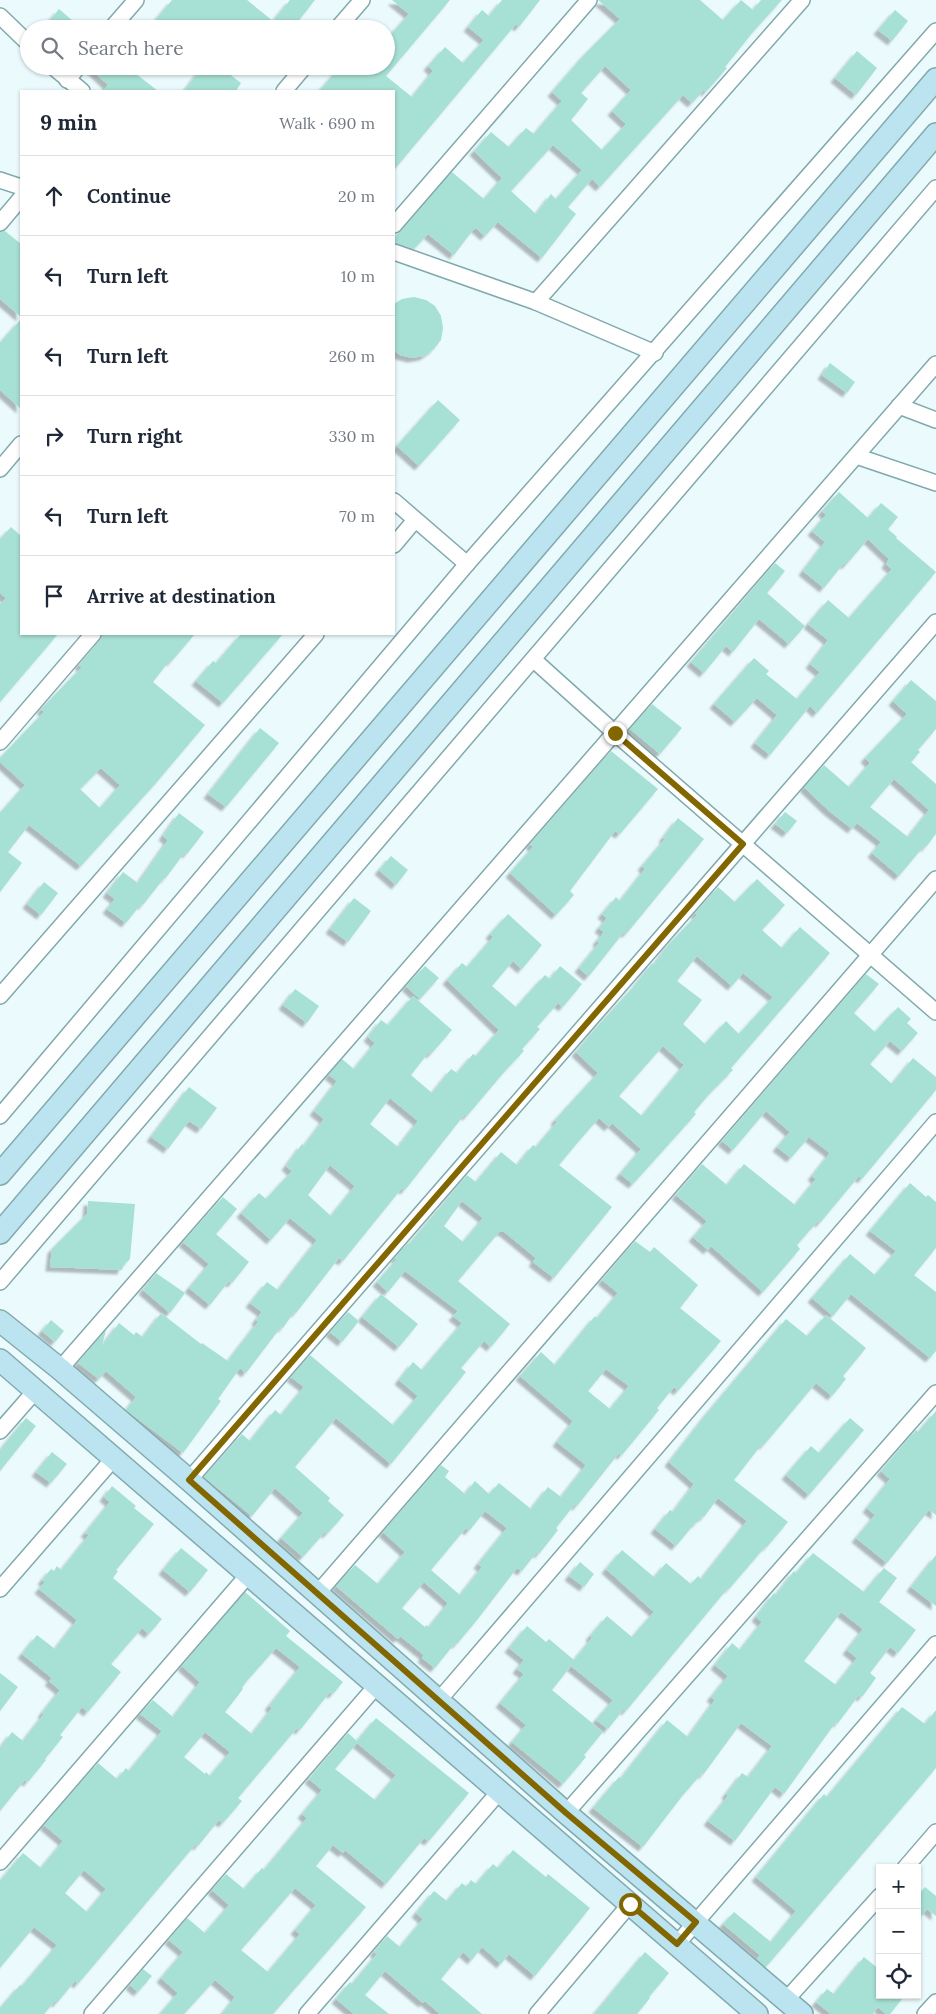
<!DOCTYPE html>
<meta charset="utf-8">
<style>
:root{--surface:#fff;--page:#f6f6f7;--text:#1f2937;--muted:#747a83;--line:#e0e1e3}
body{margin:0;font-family:Lora,serif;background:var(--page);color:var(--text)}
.controls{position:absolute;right:15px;bottom:15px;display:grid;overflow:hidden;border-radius:0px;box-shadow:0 1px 4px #0004}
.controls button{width:45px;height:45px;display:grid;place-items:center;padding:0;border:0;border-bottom:1px solid var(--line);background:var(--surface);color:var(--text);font:25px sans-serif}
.stop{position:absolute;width:15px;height:15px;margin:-11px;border:4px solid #826700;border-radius:50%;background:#fff}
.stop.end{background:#826700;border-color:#fff;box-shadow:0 1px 5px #0008}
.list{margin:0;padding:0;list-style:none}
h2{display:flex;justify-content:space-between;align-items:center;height:65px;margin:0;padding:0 20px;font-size:21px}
h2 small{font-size:16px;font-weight:400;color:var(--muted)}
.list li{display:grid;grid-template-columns:32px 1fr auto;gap:15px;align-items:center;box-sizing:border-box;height:80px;padding:0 20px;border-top:1px solid var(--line)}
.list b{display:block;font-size:19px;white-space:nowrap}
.list em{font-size:16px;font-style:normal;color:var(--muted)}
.icon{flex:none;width:28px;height:28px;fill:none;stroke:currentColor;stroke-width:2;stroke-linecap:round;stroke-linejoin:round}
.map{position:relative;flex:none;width:936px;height:2014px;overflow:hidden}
.search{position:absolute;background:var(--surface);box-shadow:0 1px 4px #0004;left:20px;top:20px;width:375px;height:55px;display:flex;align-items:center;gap:12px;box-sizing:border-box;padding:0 18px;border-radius:28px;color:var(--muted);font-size:19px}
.panel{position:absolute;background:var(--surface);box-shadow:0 1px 4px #0004;left:20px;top:90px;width:375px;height:545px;border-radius:0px}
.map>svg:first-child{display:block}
.building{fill:#a7e0d4;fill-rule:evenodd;filter:url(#shadow)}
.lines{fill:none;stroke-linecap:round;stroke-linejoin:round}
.street-casing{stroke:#82a9ac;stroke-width:18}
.secondary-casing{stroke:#82a9ac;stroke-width:24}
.street{stroke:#fff;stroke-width:15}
.secondary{stroke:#bce4f0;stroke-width:21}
.route{stroke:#826700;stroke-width:6}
</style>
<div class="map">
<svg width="936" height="2014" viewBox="0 0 936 2014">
<defs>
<filter id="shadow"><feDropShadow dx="-4.5" dy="4.5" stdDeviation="1" flood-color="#0004"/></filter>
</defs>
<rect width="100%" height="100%" fill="#ebfbfd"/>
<g class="building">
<polygon points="172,0 247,0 273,21 290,0 315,0 292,29 233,29 224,21 218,29 148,29"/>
<polygon points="392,0 450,0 386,76 412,97 433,71 428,66 445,47 463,63 484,40 468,27 482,10 489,16 502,0 540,0 519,27 516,24 394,170 394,91 319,91 341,66 386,66 386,40 409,14"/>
<path d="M598,0H700L723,20L741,0L753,10L761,0H782L753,32L725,67L727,68L706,92L704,90L692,103L683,95L600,187L592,179L568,207L576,214L542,258L498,222L485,236L476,228L473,230L454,255L428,234L414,249L396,243L394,241V237L401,231L452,172L484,199L502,178L474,151L491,132L509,147L526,128L534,134L562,101L552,92L585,54L620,19ZM605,66L631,90L612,111L626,124L602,150L571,120L588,99L581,93ZM553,145L582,170L556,199L551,194L536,214L511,191Z"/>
<polygon points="59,9 73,21 67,29 43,29"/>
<polygon points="895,10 908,21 892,41 878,30"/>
<polygon points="857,51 877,68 856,95 835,78"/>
<polygon points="88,66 126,66 158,91 103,91 108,85"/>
<polygon points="203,66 219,66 241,83 236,91 184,91"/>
<polygon points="5,231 21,244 21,317 0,299 0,232"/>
<polygon points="414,297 426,300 435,306 441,316 443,328 441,340 434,349 424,356 412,358 400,355 394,350 394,304 402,299"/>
<polygon points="21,319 21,409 0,390 0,343"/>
<polygon points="830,363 855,382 847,393 822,375"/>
<polygon points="438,400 460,420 419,466 397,446"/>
<polygon points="839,492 868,518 881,503 898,517 888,529 897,537 896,538 936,572 817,713 810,706 770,755 755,743 777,715 757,698 735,722 714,704 754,658 769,671 766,674 797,699 820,672 810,664 828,640 808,624 828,600 849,618 892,569 886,564 889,559 868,539 846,565 844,563 824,588 803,571 825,542 812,531 826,515 822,511"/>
<polygon points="11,527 21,536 21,634 58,634 0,702 0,604 6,598 0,593 0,539"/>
<polygon points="775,563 785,571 767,593 805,626 789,644 759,619 733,652 726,646 704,673 691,662"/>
<path d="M102,634H195L171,662L170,660L153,682L205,725L156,783L81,866L29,825L8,852L22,863L0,892V813L25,785L0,762V758L44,712L41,709L82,667L79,665L100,640ZM101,768L120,785L100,808L80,789Z"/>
<polygon points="241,634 283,634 223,703 196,681 213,661 216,663"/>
<path d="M911,680L936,701V729L918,750L920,752L911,762L936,784V834L926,847L924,846L899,876L872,853L881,842L857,823L852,829L828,810L804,787L824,765L849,787L870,763L865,758L907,714L893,701ZM894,779L929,810L908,837L870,807Z"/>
<polygon points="652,704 682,728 660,754 630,729"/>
<polygon points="260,728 279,743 226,807 208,794"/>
<polygon points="611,751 658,789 620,834 615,831 570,891 574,895 556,915 510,873 533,847 530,844"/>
<polygon points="785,812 797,821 787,833 775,824"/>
<polygon points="179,813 204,832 187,854 185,852 165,879 164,878 143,905 141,904 126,923 107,909 115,899 107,893 123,872 138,883 168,840 163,836"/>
<polygon points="678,818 704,839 627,933 624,932 589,976 588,976 579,968 599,943 597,941 604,932 599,928 607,918 602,914 616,897 620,901 645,869 642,866 665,839 663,838"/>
<polygon points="391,856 408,870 396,885 379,870"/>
<path d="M757,879L785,905L762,930L782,948L800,927L830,953L731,1068L733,1070L712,1091L694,1112L696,1114L633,1184L620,1174L641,1149L612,1123L609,1127L599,1118L579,1141L559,1165L612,1207L554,1278L533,1262L536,1258L503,1231L501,1232L500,1231L458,1281L510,1324L491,1347L484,1341L461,1368L466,1372L391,1464L336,1418L295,1467L330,1498L328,1501L344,1515L327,1534L325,1532L303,1557L281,1538L303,1513L275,1488L252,1516L204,1477L242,1434L250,1441L275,1410L281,1415L304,1387L291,1377L310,1355L393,1425L418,1396L399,1380L413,1362L422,1370L462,1323L453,1316L458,1311L405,1271L388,1292L377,1282L397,1259L395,1258L398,1254L408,1243L409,1244L467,1175L476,1182L501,1152L517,1165L533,1145L536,1147L557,1122L555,1120L598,1073L576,1052L594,1030L636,984L652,963L654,965L668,945L697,915L695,913L718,887L735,902ZM697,956L732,986L743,973L773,997L739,1034L726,1021L705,1044L683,1024L702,1000L677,981ZM663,1046L684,1065L642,1116L619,1096ZM462,1201L483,1218L463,1242L444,1226Z"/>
<polygon points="44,882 58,893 41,915 27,904"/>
<polygon points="354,898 371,911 348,942 330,929"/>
<path d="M508,914L542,945L522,969L513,961L492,986L516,1007L545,975L550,979L560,966L582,984L563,1007L558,1003L537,1027L540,1029L522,1049L524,1051L505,1071L467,1116L465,1114L405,1190L402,1188L343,1261L339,1258L296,1313L294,1312L283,1328L281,1327L246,1373L240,1368L218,1399L221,1401L183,1453L126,1410L136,1397L106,1371L99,1379L78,1363L106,1330L102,1346L119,1323L134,1335L136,1332L143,1337L161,1313L201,1344L202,1343L228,1361L258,1322L256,1320L262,1312L250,1303L267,1282L278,1290L317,1240L290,1218L271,1240L241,1213L259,1193L266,1199L292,1171L286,1166L302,1144L304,1146L324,1119L314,1111L337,1081L329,1075L342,1059L354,1069L375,1043L368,1037L381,1020L388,1025L413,996L452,1030L431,1054L429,1052L411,1075L432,1093L451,1069L457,1073L473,1054L476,1056L499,1030L447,980L462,963L467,967L493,937L490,934ZM390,1098L418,1121L398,1147L370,1124ZM330,1165L355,1186L331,1216L308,1195Z"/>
<polygon points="425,966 439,978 420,999 406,986"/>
<polygon points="866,974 879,984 854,1013 875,1032 898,1007 911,1019 907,1023 918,1033 902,1051 890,1041 870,1064 892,1084 913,1058 936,1077 936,1090 862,1179 859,1176 820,1223 818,1221 797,1245 800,1249 763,1292 711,1246 708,1250 693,1237 707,1221 676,1195 702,1164 727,1185 744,1164 795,1205 816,1179 812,1176 830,1153 809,1137 791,1158 777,1147 790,1132 766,1111 733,1150 722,1141"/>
<polygon points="295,989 319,1006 307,1023 283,1005"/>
<polygon points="189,1087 217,1108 201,1129 189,1121 168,1149 151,1137"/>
<polygon points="910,1183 926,1197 928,1195 936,1202 936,1248 914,1275 936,1292 936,1351 930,1358 851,1294 833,1316 812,1298 850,1254 875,1275 896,1251 870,1231"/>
<polygon points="223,1197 237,1209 216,1234 249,1262 232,1283 229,1281 210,1305 189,1288 209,1264 183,1242"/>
<polygon points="88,1201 135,1204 130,1259 123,1266 122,1270 50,1267 52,1249 87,1214"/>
<path d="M635,1241L650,1252L654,1247L698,1285L680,1308L721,1341L678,1391L674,1387L657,1408L659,1410L622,1455L619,1453L577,1506L575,1504L556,1528L558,1530L539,1554L537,1552L522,1571L517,1568L477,1620L457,1644L455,1643L435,1668L422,1658L424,1655L400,1636L398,1639L336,1586L355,1565L378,1584L405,1552L383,1532L441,1465L449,1471L445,1477L465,1494L475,1481L489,1494L499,1483L531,1509L548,1487L561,1497L586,1465L557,1442L573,1421L520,1376L541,1352L555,1365L595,1316L597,1318L618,1293L602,1280ZM606,1369L629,1386L610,1409L588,1391ZM485,1511L507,1528L478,1564L482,1567L460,1595L431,1570L466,1528L469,1531ZM424,1582L448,1603L429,1627L426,1625L425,1627L402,1608Z"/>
<polygon points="156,1273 185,1293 170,1313 143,1290"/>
<polygon points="381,1294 418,1324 399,1347 362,1317"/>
<polygon points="348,1312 359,1321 342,1342 330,1332"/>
<polygon points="826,1315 866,1348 843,1376 846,1379 832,1396 816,1383 764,1445 762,1444 734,1480 788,1522 767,1547 766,1546 729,1589 728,1588 626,1711 624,1709 608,1729 596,1720 613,1700 571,1666 552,1690 603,1732 584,1755 586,1757 563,1784 512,1742 526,1725 500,1703 524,1674 517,1669 524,1660 509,1648 527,1626 546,1642 549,1639 574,1660 592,1638 590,1636 607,1616 632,1637 654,1612 606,1569 622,1550 654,1577 666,1563 691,1584 698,1576 701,1579 747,1521 718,1498 704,1517 702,1516 697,1523 696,1522 676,1546 655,1529 670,1510 673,1512 694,1484 669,1462 708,1412 786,1319 807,1336"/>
<polygon points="51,1320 64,1331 55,1342 42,1331"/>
<polygon points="936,1411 936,1515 929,1510 887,1563 856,1538 875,1515 867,1508 890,1479 881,1471 916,1430 918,1432"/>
<polygon points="26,1418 36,1426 0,1471 0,1450"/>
<polygon points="850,1418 864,1430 809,1495 786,1475 811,1446 819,1453"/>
<polygon points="52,1452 67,1464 51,1483 36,1472"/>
<polygon points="112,1486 136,1506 134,1508 154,1524 116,1570 118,1571 113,1578 162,1619 149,1634 142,1628 111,1664 121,1672 88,1712 82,1707 60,1735 63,1737 45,1759 46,1760 28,1782 25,1780 0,1811 0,1748 12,1732 23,1741 44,1714 42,1713 60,1690 49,1681 52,1678 22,1654 37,1635 55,1649 77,1620 39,1589 45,1582 42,1580 51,1569 54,1571 57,1566 61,1570 89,1535 85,1533 110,1502 104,1497"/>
<polygon points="181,1548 208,1570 190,1592 163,1570"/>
<path d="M813,1553L864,1592L884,1568L897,1578L879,1602L916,1630L898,1653L890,1647L870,1673L876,1678L862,1697L859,1695L838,1723L836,1722L784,1794L775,1787L735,1841L708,1821L728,1796L726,1794L742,1773L748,1777L772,1746L741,1723L703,1775L702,1773L683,1795L643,1847L593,1808L619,1777L621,1778L667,1720L688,1737L715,1700L711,1697L728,1676L715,1665L732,1643L740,1650L762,1622L756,1617L774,1593L776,1595L794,1571L796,1573ZM841,1612L863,1629L847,1650L857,1658L836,1685L804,1661Z"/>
<polygon points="936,1555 936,1606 911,1587"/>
<polygon points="580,1562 594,1574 584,1587 569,1576"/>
<path d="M245,1592L290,1631L286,1636L343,1682L333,1694L330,1692L300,1730L297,1728L238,1798L242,1801L223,1823L219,1820L198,1846L196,1844L78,1984L75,1981L57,2003L55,2001L44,2014H0V2008L20,1985L22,1986L57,1945L34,1927L0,1968V1881L23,1853L41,1868L63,1841L44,1825L98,1763L117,1779L126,1768L129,1771L162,1731L140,1714L153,1700L173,1717L200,1682L182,1666ZM276,1648L300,1667L269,1706L272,1708L252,1734L225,1712L243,1689L242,1688L246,1682ZM205,1732L230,1752L210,1776L206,1772L205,1774L184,1757ZM84,1870L106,1889L87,1912L65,1893Z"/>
<polygon points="0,1673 18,1687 0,1711"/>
<polygon points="902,1707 925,1724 936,1710 936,1768 766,1967 757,1959 760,1955 723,1924 734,1912 771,1942 796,1911 756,1877 824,1794 827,1797"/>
<path d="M376,1718L469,1793L429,1841L424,1838L386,1884L345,1850L343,1853L333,1845L316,1866L366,1907L273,2014H222L235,1997L215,1980L184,2014H160L178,1993L161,1978L183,1952L169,1940L187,1918L205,1933L229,1905L212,1890L226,1874L244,1889L262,1868L264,1870L307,1818L302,1814L322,1790L309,1779L348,1733L357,1741ZM357,1743L396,1775L375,1800L335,1769ZM295,1888L316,1905L295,1930L300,1934L268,1972L241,1950Z"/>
<polygon points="513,1850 546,1877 548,1874 590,1908 535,1976 509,1954 501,1964 482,1947 472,1960 463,1952 441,1979 482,2014 440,2014 425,2001 423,2003 385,1971 365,1995 389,2014 354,2014 336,1999 350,1982 352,1984 377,1954 374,1952 387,1936 400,1947 423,1919 416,1913 434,1891 447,1901 462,1883 466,1887 471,1880 476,1884 493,1864 498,1868"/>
<polygon points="925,1887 936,1896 936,1916 927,1909 917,1922 917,1896"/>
<polygon points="645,1952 669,1973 649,1997 650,1998 637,2014 594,2014"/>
<polygon points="864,1957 880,1970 880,1995 905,1995 890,2014 886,2014 878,2007 873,2014 831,2014 816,2002 827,1989 834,1994"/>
<polygon points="143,1969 152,1976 138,1992 130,1985"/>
</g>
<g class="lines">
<g class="street-casing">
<g id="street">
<polyline points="0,16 29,44"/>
<polyline points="111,29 136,0"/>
<polyline points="337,29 362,0"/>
<polyline points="52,66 82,91"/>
<polyline points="67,80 79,66"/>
<polyline points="284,91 305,66"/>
<polyline points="0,180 21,187"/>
<polyline points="0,223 21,198"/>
<polyline points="394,225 589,0"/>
<polyline points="394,252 536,302 655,353"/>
<polyline points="536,302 802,0"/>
<polyline points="899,406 936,420"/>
<polyline points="856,456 936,483"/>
<polyline points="0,469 21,444"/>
<polyline points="394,501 467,564"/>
<polyline points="394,545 415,520"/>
<polyline points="534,660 615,733 936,1012"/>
<polyline points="0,742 93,634"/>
<polyline points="0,996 316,634"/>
<polyline points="0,1116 467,564 936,31"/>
<polyline points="0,1282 936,188"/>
<polyline points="60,1369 936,364"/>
<polyline points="0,1431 36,1390"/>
<polyline points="189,1480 936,622"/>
<polyline points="0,1589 114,1458"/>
<polyline points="317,1594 936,879"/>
<polyline points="439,1700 936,1122"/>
<polyline points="566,1813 936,1393"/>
<polyline points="0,1862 248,1575"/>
<polyline points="905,1868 936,1832"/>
<polyline points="677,1944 936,1644"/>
<polyline points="786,2000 880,1896"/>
<polyline points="92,2014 377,1685"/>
<polyline points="307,2014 499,1792"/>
<polyline points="537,2014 630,1904"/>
<polyline points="925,2014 936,2002"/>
</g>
</g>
<g class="secondary-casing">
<g id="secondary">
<polyline points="0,1174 936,79"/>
<polyline points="0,1233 936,134"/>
<polyline points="0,1321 60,1369 189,1480 566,1813 802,2014"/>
<polyline points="0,1360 757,2014"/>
</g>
</g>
<use href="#street" class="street"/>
<use href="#secondary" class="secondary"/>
</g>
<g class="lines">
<polyline class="route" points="615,733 743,844 189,1480 566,1813 696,1922 677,1944 630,1904"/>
</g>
</svg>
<div class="controls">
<button>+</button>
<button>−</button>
<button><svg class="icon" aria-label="locate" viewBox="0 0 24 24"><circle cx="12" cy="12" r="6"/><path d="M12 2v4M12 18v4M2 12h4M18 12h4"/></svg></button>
</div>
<div class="stop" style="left:630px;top:1904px"></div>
<div class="stop end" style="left:615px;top:733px"></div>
<div class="search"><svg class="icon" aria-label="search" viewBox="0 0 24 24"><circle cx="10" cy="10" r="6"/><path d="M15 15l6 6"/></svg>Search here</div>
<section class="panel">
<h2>9 min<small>Walk · 690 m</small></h2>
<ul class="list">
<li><svg class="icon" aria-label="ahead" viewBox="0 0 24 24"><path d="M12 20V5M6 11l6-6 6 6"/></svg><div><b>Continue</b></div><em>20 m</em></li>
<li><svg class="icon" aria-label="left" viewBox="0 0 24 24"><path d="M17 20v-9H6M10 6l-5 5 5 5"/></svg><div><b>Turn left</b></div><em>10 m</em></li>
<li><svg class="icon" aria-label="left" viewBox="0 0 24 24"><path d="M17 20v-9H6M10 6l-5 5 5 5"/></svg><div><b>Turn left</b></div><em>260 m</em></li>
<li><svg class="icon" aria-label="right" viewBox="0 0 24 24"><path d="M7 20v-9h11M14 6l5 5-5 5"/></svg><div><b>Turn right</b></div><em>330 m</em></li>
<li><svg class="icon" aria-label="left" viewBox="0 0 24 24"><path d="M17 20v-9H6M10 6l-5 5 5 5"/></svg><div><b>Turn left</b></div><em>70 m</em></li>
<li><svg class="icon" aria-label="arrive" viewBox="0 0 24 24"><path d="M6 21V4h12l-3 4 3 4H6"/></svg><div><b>Arrive at destination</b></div></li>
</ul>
</section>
</div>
